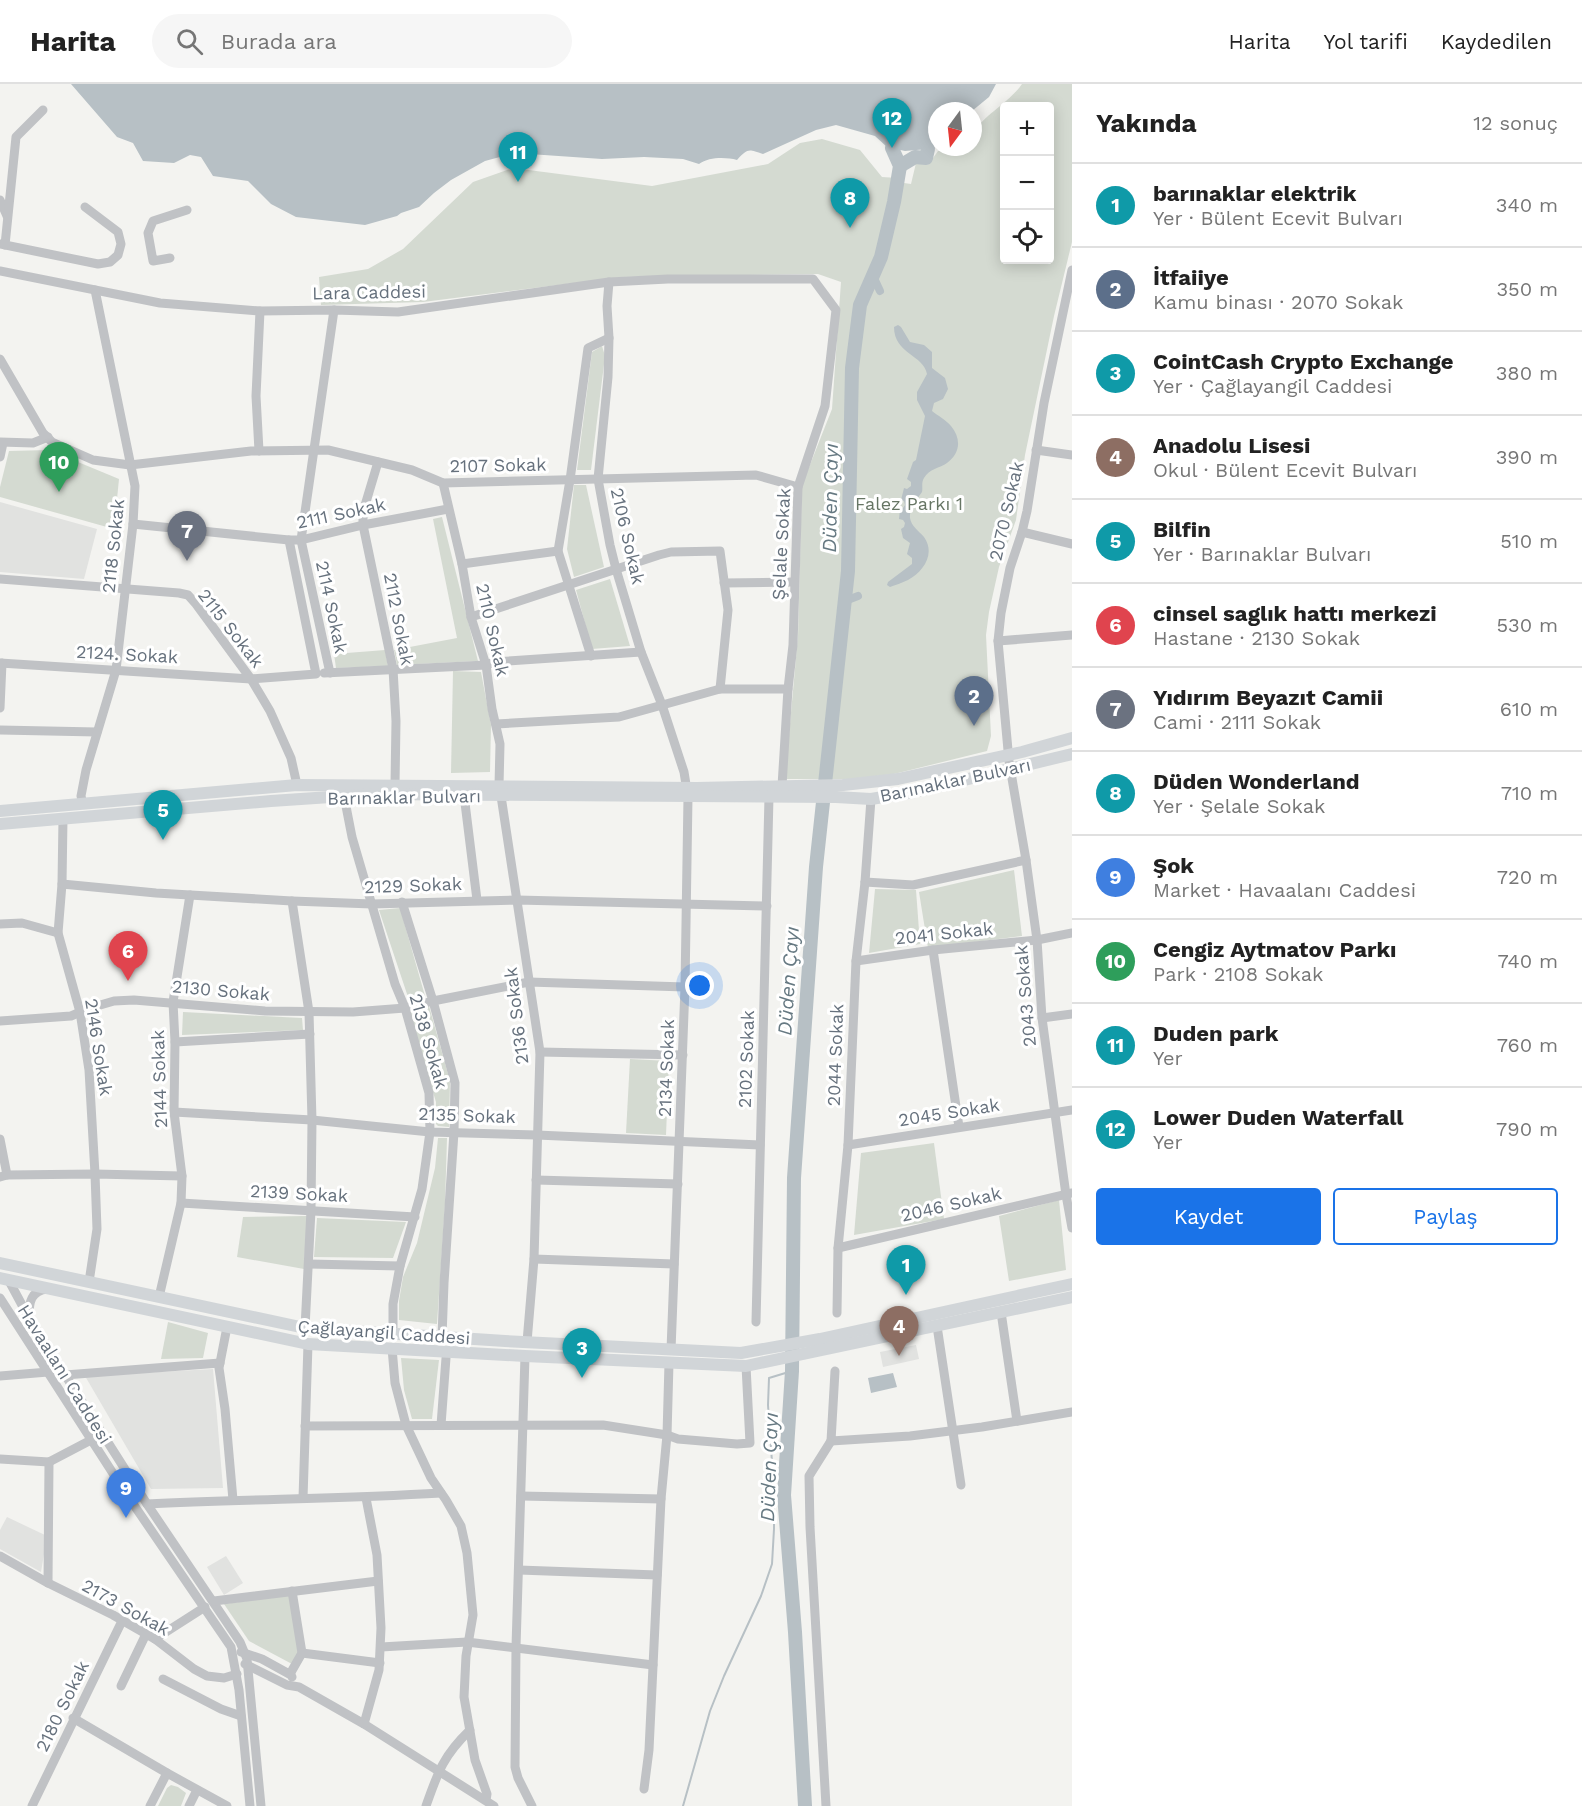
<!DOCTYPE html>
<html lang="tr">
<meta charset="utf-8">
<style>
:root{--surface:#fff;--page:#f6f6f6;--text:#222;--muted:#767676;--line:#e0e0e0;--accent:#1a73e8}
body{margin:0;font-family:"Work Sans",sans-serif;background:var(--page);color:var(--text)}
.controls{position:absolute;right:18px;top:18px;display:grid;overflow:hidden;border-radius:6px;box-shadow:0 3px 15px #0003}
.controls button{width:54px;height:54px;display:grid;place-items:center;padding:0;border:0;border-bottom:2px solid var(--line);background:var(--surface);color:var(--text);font:30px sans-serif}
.compass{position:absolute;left:928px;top:18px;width:54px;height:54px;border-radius:50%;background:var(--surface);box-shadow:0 3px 15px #0003;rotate:195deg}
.you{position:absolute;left:700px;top:902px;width:21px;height:21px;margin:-15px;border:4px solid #fff;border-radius:50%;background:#1a73e8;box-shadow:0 0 0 9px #1a73e833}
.badge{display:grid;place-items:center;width:39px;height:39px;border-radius:50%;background:var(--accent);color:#fff;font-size:20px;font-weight:700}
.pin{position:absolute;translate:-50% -50px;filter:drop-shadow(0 2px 3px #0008)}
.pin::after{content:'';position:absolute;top:32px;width:21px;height:18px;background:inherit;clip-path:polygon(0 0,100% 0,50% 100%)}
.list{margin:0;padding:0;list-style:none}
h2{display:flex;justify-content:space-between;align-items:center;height:78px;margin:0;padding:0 24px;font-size:26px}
h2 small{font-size:20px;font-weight:400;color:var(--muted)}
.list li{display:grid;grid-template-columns:39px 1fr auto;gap:18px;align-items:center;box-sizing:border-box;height:84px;padding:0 24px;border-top:2px solid var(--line)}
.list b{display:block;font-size:22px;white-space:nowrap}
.list p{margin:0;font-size:20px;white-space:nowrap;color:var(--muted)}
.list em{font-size:20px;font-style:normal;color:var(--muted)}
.actions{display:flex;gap:12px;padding:18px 24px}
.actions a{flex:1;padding:14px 0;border:2px solid var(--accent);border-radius:6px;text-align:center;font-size:21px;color:var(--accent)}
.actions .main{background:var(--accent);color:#fff}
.icon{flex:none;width:33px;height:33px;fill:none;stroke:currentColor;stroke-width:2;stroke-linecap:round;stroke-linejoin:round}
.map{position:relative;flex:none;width:1072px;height:1722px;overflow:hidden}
header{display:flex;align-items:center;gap:36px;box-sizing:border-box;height:84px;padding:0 30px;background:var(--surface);border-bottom:2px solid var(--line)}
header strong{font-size:28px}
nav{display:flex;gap:33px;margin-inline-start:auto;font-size:21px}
.search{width:420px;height:54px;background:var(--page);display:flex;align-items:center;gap:15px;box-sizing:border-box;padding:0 21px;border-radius:33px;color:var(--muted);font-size:22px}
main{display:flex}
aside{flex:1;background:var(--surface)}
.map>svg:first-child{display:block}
.built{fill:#e1e2e0}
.green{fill:#d4dad1;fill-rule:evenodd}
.water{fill:#b7c0c5}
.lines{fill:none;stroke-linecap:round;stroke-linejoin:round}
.stream{stroke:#b7c0c5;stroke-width:2}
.canal{stroke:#b7c0c5;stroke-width:8}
.river{stroke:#b7c0c5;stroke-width:14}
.minor{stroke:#c0c2c5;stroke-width:9}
.major{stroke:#d1d5d8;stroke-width:12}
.labels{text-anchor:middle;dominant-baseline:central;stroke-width:6;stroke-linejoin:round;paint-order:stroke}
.street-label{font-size:18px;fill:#66717d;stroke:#fff}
.park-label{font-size:18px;fill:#667564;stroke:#fff}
.water-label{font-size:20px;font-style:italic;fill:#667982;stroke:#fff}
</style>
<header>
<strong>Harita</strong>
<div class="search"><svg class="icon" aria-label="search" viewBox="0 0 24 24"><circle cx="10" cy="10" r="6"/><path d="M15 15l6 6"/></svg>Burada ara</div>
<nav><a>Harita</a><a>Yol tarifi</a><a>Kaydedilen</a></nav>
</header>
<main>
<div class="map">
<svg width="1072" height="1722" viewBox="0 0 1072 1722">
<rect width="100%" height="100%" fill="#f3f3f0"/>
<g class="built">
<polygon points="0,418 97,445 84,495 0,488"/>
<polygon points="916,1261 919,1275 883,1283 880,1268"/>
<polygon points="213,1285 223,1404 151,1405 85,1292"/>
<polygon points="7,1433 47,1452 41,1488 0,1465 0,1446"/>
<polygon points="226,1472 243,1499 224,1511 207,1483"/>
</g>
<g class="green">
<path d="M1022,0H1072V158L1054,232L1025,371L1016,436L999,483L989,528L986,551L991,652L987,667L894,690L850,695H785L798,552L802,401L832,325L841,198L818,190L622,193L423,218L321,221L319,193L368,185L403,165L473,98L513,84L652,102L768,80L800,59L822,55L860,66L882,93L898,94L904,99L911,100L916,79L928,81L938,67L973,63C973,59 972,52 974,49C981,33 1011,17 1022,0ZM1005,22H1050V176H1005Z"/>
<polygon points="602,262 605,272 591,386 577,386 592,268"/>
<polygon points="49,366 119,395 114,445 0,413 0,403 9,367"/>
<polygon points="574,401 586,401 604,483 574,493 567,465"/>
<polygon points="442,433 478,577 397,581 394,566 457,554 433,435"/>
<polygon points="610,495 630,562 592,565 576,506"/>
<polygon points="385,566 388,582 336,584 334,570"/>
<polygon points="453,587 481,588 491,641 490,688 451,689"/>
<polygon points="1014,786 1022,852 928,864 919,808"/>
<polygon points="875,805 916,806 920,860 869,869"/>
<polygon points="400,824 425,912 409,916 379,826"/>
<polygon points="429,922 450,997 449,1043 438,1042 436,1040 436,1018 409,929"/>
<polygon points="183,928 302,934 303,946 182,951"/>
<polygon points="630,975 669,977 666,1051 626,1049"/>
<polygon points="438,1054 447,1054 445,1120 437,1240 399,1236 399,1217 403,1193 417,1159 435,1084"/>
<polygon points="934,1059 944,1135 854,1151 861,1069"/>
<polygon points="1059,1116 1066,1186 1009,1197 999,1132"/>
<polygon points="307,1132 304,1185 237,1173 243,1133"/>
<polygon points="317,1134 406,1138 393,1174 314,1173"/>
<polygon points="168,1238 208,1249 203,1274 161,1275"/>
<polygon points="401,1274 439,1276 432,1335 412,1335 404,1306"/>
<polygon points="290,1511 299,1568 292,1580 249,1557 224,1520"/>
<polygon points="171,1701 178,1703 186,1709 181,1722 158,1722 167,1704"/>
</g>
<g class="water">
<path d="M71,0H996L989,13L972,27H937V55L935,60L928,65L905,67L887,63L875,52L836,41L816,46L763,70C748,65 748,64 737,76C725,73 709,73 699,80L683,75L644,73L602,75L515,69L485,77L451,96L434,109L419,123L401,129L397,132L365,141L296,133L271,120L248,97L213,92L201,73L190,71L174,79L143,77L133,59L117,53Z"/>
<path d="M898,241L901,243L910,258L924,261L932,268V284L945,294L948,305L943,315L934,319L932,327C938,332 945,335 951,342C961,354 961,369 947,379C940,384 929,385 924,394C921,399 923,403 922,408C917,415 909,425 910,434C911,442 919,447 924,453C936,470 923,488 908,496C902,499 895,501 890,503L887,501L888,498L912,480V474L907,470L910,459L903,454L901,445L904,443L905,439L903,436L899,435L900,425L903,424L905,421L904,417L901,416L904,404L907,405L911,402V398L907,395L913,378L916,376L925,332L917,316V308L927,290C924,271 894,270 894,243Z"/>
<polygon points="893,1289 897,1303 871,1309 868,1294"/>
</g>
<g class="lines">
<polyline class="stream" points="683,1722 710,1627 724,1592 761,1512 772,1480 774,1445 774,1407 768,1321 769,1294 792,1287"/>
<g class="canal">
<polyline points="873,192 880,207"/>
<polyline points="845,517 858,512"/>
</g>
<g class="river">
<polyline points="900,82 915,73 926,74 928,65"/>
<polyline points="805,1722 795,1548 784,1411 792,1287 794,1094 816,783 848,487 852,284 860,221 881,173 894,118 900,82 892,64"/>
</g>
<g class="minor">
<polyline points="0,116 7,132"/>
<polyline points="0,160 98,180 110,178 118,171 121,160 118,148 85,123"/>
<polyline points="5,161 16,53 43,26"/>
<polyline points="170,174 153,177 148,149 153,137 187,126"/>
<polyline points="1072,186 1044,319 1027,427 1022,448 1010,484 1001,529 998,557 1009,677 1026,776 1037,856 1042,934 1066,1111 1072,1144"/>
<polyline points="0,187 160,219 260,227 334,226 398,228 609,198 668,195 813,195 836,226 825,322 798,403 793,561 788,605 782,702"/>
<polyline points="609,198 607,222 609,254 608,293 598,395 610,461 616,485 641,568 662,621 684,688 688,713 685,903 671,1266"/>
<polyline points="0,275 43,349 52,358 93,376 130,381 251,367 328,366 412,386 443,399 756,391 798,403"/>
<polyline points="0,358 33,359 48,353"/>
<polyline points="1036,366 1072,371"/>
<polyline points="259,367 256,312 260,227"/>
<polyline points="0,373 3,359"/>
<polyline points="378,378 363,428 363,441 393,585 396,637 395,701"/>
<polyline points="443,399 462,480 471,533 486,581 492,625 500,660 499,702"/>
<polyline points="133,440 289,456 301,456 363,441 448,425"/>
<polyline points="1022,448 1072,460"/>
<polyline points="462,480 558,467"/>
<polyline points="0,495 179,509 188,511 196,520 251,595 270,627 291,674 297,701"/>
<polyline points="724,499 794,498"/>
<polyline points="471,533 659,471 671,468 720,467 728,526 720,605 788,605"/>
<polyline points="998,557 1072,551"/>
<polyline points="591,572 558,467 570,396 588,264 609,254"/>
<polyline points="0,579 251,595 316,590 289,456"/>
<polyline points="324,589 486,581 494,578 641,568"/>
<polyline points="330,589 301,456 334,226"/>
<polyline points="0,624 2,579"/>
<polyline points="496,640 619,633 720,605"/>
<polyline points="0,646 97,648"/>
<polyline points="464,711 477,816"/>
<polyline points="344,712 352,753 395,900 405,924 429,1009 430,1048 422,1105 400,1182 393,1220 393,1250"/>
<polyline points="501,712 540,968 534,1175 527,1258"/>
<polyline points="83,720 81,712 86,686 116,586 133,440 135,402 95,206"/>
<polyline points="63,734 62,800 58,849 80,928 89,986 95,1090 97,1145 89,1198"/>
<polyline points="865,798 913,801 1026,776"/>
<polyline points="62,800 156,809 292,817 372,820 517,816 767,822"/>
<polyline points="292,817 309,928 312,1036 311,1126 305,1244"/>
<polyline points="402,818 433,917 455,999 454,1048 444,1199 442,1253"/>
<polyline points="0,840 22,839 58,849"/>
<polyline points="933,866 959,1043"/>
<polyline points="856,877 933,866 1037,856 1072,849"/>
<polyline points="1042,934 1072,930"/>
<polyline points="0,937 71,932 90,924 114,917 134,916 265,927 353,928 405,924 433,917 529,898 685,903"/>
<polyline points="175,958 310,950"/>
<polyline points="540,968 683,971"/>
<polyline points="174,1028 312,1036 430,1048 537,1051 760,1061"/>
<polyline points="0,1055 7,1091"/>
<polyline points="848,1061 1072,1026"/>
<polyline points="0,1093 7,1091 95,1090 182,1092"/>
<polyline points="536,1096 678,1100"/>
<polyline points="181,1119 415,1133"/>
<polyline points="838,1164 1072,1109"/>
<polyline points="534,1175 674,1180"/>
<polyline points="309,1180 400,1182"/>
<polyline points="8,1195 29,1234 147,1420 240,1558 247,1575 261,1722"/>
<polyline points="159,1213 181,1119 182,1092 174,1028 175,958 173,918 190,811"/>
<polyline points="0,1214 125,1408 231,1563 239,1606 250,1722"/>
<polyline points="1001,1228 1017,1337"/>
<polyline points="837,1229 838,1164 848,1061 856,877 865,798 871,715"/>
<path d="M29,1232C29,1218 31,1207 47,1205"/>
<polyline points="756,1238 769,713"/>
<polyline points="937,1242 961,1401"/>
<polyline points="227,1243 219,1284 225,1325 233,1416"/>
<polyline points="392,1264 395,1299 406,1341 431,1394 446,1416 461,1442 467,1469 473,1531 466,1572 464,1613 475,1676 487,1710 486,1716"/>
<polyline points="525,1272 516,1563 515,1683 518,1694 532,1722"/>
<polyline points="835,1287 831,1357 910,1352 982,1343 1072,1328"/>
<polyline points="65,1291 220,1279"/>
<polyline points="0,1292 48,1288"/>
<polyline points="441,1341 446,1274"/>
<polyline points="305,1342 603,1341 667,1351 678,1355 737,1360 750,1359 746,1282"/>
<polyline points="0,1375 49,1378 91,1356"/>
<polyline points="521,1412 661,1415"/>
<polyline points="303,1414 308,1260"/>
<path d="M147,1420C245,1415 343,1415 441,1409"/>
<polyline points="0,1472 48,1499 113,1531 155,1555 194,1585 207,1592 224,1594 237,1590"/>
<polyline points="519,1486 657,1491"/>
<polyline points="48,1499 49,1378"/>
<polyline points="214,1517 378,1497"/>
<polyline points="155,1555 205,1523"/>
<polyline points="381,1563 467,1558 653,1581"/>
<polyline points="241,1568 262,1575 291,1591 292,1593"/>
<polyline points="302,1569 380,1579"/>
<polyline points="245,1580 287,1601 299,1603 364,1640 494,1722"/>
<polyline points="290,1590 302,1569 292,1507"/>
<polyline points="163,1595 221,1625 241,1632"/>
<polyline points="121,1602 146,1550"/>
<polyline points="73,1634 167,1689 227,1722"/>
<polyline points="364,1640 379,1586 381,1544 377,1471 366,1414"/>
<polyline points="644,1705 649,1666 661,1415 667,1351 669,1279"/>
<polyline points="32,1722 122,1537"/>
<polyline points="150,1722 167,1689"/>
<polyline points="189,1722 197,1706"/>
<path d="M426,1722C438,1688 443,1672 470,1646"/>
<polyline points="826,1722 810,1443 809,1392 831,1357"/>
</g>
<g class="major">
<polyline points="0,727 297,701 697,704 843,701 898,695 1022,668 1072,654"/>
<polyline points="0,740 271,717 375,710 836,713 871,715 914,708 1072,670"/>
<polyline points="0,1179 305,1244 505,1257 741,1269 820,1255 1072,1200"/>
<polyline points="0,1194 308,1260 525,1272 746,1282 1072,1213"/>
</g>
</g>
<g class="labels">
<g class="street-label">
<text transform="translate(369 208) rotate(-1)">Lara Caddesi</text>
<text transform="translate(498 381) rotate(-1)">2107 Sokak</text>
<text transform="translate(1006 427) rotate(-77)">2070 Sokak</text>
<text transform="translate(341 429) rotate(-12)">2111 Sokak</text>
<text transform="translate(628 452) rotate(77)">2106 Sokak</text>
<text transform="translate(781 460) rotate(-87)">Şelale Sokak</text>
<text transform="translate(113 462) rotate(-84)">2118 Sokak</text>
<text transform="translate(332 523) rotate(78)">2114 Sokak</text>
<text transform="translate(399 535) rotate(79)">2112 Sokak</text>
<text transform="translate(231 544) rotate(52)">2115 Sokak</text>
<text transform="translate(493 546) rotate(77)">2110 Sokak</text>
<text transform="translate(127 570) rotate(3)">2124. Sokak</text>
<text transform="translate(955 696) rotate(-12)">Barınaklar Bulvarı</text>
<text transform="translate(404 713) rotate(-1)">Barınaklar Bulvarı</text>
<text transform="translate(413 801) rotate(-2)">2129 Sokak</text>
<text transform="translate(944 849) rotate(-6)">2041 Sokak</text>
<text transform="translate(221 906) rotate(5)">2130 Sokak</text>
<text transform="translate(1025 912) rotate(-95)">2043 Sokak</text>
<text transform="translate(516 932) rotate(-97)">2136 Sokak</text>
<text transform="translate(429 957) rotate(74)">2138 Sokak</text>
<text transform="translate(99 963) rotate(81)">2146 Sokak</text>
<text transform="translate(835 971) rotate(-88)">2044 Sokak</text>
<text transform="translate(746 975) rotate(-88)">2102 Sokak</text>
<text transform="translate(666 984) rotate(-88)">2134 Sokak</text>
<text transform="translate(159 995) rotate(-92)">2144 Sokak</text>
<text transform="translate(949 1028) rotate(-9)">2045 Sokak</text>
<text transform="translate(467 1031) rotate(2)">2135 Sokak</text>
<text transform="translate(299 1109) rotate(3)">2139 Sokak</text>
<text transform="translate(951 1120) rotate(-13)">2046 Sokak</text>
<text transform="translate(384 1248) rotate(4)">Çağlayangil Caddesi</text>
<text transform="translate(65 1290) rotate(58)">Havaalanı Caddesi</text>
<text transform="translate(126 1523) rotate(29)">2173 Sokak</text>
<text transform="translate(62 1622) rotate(-64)">2180 Sokak</text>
</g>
<g class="park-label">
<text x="909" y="419">Falez Parkı 1</text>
</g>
<g class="water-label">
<text transform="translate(830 414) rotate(-89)">Düden Çayı</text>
<text transform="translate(788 897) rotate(-86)">Düden Çayı</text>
<text transform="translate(769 1383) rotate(-88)">Düden Çayı</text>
</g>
</g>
</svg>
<div class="controls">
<button>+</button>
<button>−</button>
<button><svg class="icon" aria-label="locate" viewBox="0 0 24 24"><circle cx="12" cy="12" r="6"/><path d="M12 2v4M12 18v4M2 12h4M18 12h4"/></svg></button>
</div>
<svg class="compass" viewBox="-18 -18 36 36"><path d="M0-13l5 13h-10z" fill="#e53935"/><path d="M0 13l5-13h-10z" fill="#767676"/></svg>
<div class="you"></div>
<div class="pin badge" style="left:906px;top:1211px;background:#0f9aa8">1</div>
<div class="pin badge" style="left:974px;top:642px;background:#5c6f8a">2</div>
<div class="pin badge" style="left:582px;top:1294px;background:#0f9aa8">3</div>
<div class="pin badge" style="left:899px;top:1272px;background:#8d6e63">4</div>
<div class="pin badge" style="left:163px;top:756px;background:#0f9aa8">5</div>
<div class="pin badge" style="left:128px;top:897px;background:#e0444e">6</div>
<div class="pin badge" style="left:187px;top:477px;background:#6b7280">7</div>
<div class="pin badge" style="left:850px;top:144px;background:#0f9aa8">8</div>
<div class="pin badge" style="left:126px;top:1434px;background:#3f7fe0">9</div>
<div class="pin badge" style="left:59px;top:408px;background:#2e9e5b">10</div>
<div class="pin badge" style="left:518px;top:98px;background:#0f9aa8">11</div>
<div class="pin badge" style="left:892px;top:64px;background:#0f9aa8">12</div>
</div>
<aside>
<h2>Yakında<small>12 sonuç</small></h2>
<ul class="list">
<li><span class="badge" style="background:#0f9aa8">1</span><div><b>barınaklar elektrik</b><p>Yer · Bülent Ecevit Bulvarı</p></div><em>340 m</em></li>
<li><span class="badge" style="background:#5c6f8a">2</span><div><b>İtfaiiye</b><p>Kamu binası · 2070 Sokak</p></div><em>350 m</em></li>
<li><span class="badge" style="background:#0f9aa8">3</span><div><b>CointCash Crypto Exchange</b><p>Yer · Çağlayangil Caddesi</p></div><em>380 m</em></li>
<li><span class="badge" style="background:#8d6e63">4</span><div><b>Anadolu Lisesi</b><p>Okul · Bülent Ecevit Bulvarı</p></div><em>390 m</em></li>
<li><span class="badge" style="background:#0f9aa8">5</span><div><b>Bilfin</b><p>Yer · Barınaklar Bulvarı</p></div><em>510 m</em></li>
<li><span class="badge" style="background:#e0444e">6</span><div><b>cinsel saglık hattı merkezi</b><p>Hastane · 2130 Sokak</p></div><em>530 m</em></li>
<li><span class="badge" style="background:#6b7280">7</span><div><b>Yıdırım Beyazıt Camii</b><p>Cami · 2111 Sokak</p></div><em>610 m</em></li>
<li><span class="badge" style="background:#0f9aa8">8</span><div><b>Düden Wonderland</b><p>Yer · Şelale Sokak</p></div><em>710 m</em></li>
<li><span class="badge" style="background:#3f7fe0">9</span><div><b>Şok</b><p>Market · Havaalanı Caddesi</p></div><em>720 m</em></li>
<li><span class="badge" style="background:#2e9e5b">10</span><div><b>Cengiz Aytmatov Parkı</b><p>Park · 2108 Sokak</p></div><em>740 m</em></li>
<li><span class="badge" style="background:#0f9aa8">11</span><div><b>Duden park</b><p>Yer</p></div><em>760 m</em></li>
<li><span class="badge" style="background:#0f9aa8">12</span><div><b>Lower Duden Waterfall</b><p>Yer</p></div><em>790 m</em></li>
</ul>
<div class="actions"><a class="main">Kaydet</a><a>Paylaş</a></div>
</aside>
</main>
